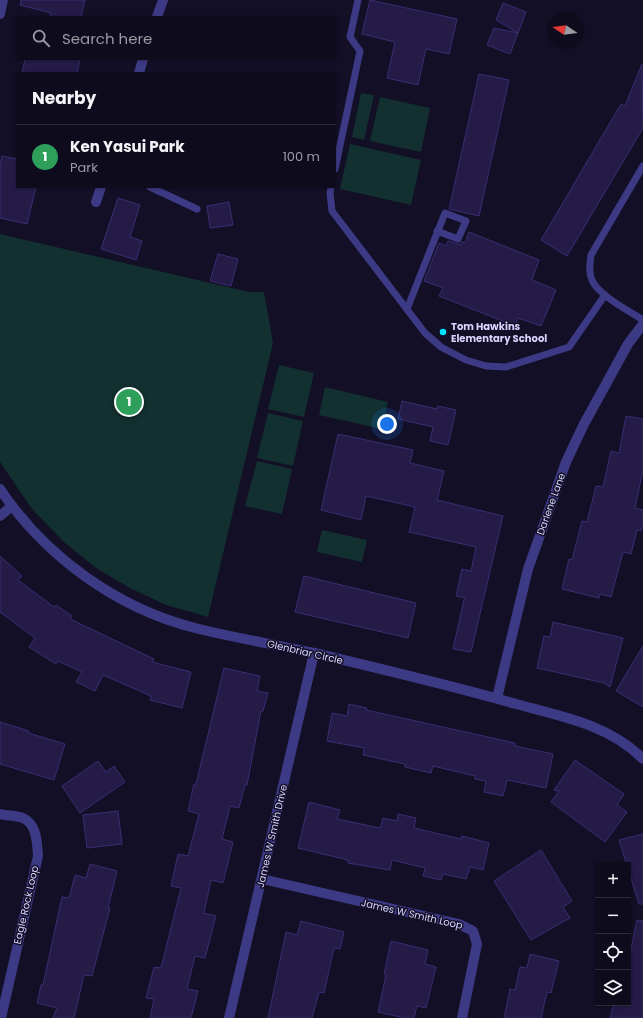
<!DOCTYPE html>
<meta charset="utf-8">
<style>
:root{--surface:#0e0b1c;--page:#171425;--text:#f1f3f6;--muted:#9b9ba3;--line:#2e2b3b;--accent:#00e5ff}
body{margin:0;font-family:Poppins,sans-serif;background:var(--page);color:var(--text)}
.controls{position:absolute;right:12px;bottom:12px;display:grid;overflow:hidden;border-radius:0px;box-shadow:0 1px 3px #0004}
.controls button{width:36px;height:36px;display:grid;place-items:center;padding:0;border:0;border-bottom:1px solid var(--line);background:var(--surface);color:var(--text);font:20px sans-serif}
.compass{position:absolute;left:547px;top:12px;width:36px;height:36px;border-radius:50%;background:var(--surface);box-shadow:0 1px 3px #0004;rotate:283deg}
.you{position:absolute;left:387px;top:424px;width:14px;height:14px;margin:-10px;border:3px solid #fff;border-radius:50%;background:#1a73e8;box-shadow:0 0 0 6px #1a73e833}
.badge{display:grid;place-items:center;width:26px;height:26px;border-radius:50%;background:var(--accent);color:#fff;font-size:13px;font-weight:700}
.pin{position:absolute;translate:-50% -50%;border:2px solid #fff;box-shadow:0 1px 4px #0006}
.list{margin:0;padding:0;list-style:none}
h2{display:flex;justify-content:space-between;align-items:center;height:52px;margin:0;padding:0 16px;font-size:17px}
h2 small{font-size:13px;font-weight:400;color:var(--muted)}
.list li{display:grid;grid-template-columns:26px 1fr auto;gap:12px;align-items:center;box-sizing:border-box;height:64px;padding:0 16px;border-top:1px solid var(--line)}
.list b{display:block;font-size:15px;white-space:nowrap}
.list p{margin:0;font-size:13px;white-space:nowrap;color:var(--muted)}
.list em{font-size:13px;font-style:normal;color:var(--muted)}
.icon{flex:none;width:22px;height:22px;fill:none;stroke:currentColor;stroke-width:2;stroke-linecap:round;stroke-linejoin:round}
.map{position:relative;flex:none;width:643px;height:1018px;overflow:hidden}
.search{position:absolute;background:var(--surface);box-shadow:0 1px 3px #0004;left:16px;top:16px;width:320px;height:44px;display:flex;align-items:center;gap:10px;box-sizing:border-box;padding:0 14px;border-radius:0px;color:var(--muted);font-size:15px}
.panel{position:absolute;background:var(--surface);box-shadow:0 1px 3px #0004;left:16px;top:72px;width:320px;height:116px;border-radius:0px}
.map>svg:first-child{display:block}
.green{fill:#12302f}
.building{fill:#241b47;stroke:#3b2d73}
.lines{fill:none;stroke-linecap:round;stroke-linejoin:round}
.service{stroke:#3d3a85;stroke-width:7}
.minor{stroke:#3d3a85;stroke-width:10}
.poi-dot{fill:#00e5ff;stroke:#130f26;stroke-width:1.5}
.labels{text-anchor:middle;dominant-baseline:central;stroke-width:3;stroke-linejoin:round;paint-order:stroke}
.poi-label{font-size:10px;font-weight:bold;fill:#d9d4ff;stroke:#130f26;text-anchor:start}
.street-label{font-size:10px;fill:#d9d4ff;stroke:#130f26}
</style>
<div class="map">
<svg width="643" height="1018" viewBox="0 0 643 1018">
<rect width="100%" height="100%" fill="#130f26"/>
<g class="green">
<polygon points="361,93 374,95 364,140 352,137"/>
<polygon points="380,97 430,108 421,152 370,141"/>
<polygon points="350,144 421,160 411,205 340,189"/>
<polygon points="0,234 249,292 264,292 273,343 208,617 166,605 130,588 96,568 63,541 32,509 0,462"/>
<polygon points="279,365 314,373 304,417 268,409"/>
<polygon points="325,387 388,402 382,429 319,415"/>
<polygon points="268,413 303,421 293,466 257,458"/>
<polygon points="257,461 292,469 282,514 245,506"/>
<polygon points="322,530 367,540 362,562 317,552"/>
</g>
<g class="building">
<polygon points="21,0 85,0 81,17 50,17 51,13 20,5"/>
<polygon points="370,0 457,19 449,54 426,49 418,85 387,78 395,42 362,34"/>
<polygon points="503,3 526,12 518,33 496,20"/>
<polygon points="494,28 518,33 510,54 487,45"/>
<polygon points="25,59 80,59 77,73 22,73"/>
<polygon points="642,64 643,128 567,256 541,240 621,104 625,106"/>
<polygon points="479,74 509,80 479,216 449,209"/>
<polygon points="2,156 17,159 17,187 36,187 27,224 0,218 0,165"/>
<polygon points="118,198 140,205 130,237 142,241 136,260 101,249"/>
<polygon points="229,202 233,225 210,228 207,206"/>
<polygon points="469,232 539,260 532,280 556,290 541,326 518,318 515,326 439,296 443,288 424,281 439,243 446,246 448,241 461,245 462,242 465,243"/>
<polygon points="218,254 238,259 231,286 210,281"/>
<polygon points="402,401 437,409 438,406 456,410 448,445 430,441 433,427 398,419"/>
<polygon points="626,416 643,419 643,470 635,508 643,510 643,523 641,531 637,530 631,554 623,552 611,597 600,594 599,598 562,589 569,559 572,560 582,521 587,522 596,486 603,487 611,451 619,453"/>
<polygon points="338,434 413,450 410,463 444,471 437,500 503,516 471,652 453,649 464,600 465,598 456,596 462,569 471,571 476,547 409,532 415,507 366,496 361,520 321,510"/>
<polygon points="0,556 22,576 18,580 54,607 56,605 72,616 70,619 154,659 152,662 191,672 182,708 150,700 151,696 103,675 95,691 76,682 82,672 58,661 56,664 29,647 35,638 0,612"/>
<polygon points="304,576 416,603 408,638 295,612"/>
<polygon points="553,622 623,638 610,687 604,683 537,668 544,636 550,637"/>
<polygon points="643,646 643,707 616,691"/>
<polygon points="224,668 260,676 257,691 268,693 263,711 261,711 247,785 245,785 239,808 230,806 222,839 233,842 223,883 211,880 204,913 216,916 205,958 195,956 187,989 198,991 191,1018 150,1018 154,999 146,998 154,967 161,968 181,888 171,886 178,854 188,856 199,814 188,811 194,784 196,784"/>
<polygon points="349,704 367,708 366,710 515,743 515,746 553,754 546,788 507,780 503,796 484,792 486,781 475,779 475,776 433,766 431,773 405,767 405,764 363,755 364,748 327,741 332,713 347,716"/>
<polygon points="0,722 29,731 28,733 65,744 54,780 0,764"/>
<polygon points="575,760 624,794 617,805 627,812 605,842 551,802 559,791 554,790"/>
<polygon points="98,761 106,772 114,766 125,782 80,813 62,786"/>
<polygon points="309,802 340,810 337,819 380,828 383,818 397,821 398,814 416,818 414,828 461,839 462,836 489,843 483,870 470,867 466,879 443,874 441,880 423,876 425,868 392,860 390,870 348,863 348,860 298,848"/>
<polygon points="118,811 122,844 87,848 83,815"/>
<polygon points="643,834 643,904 639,904 619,840"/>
<polygon points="541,850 572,901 563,907 570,918 531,940 494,881"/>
<polygon points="90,864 117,871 108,908 110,908 92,976 84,975 74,1018 53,1018 57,1008 37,1003 41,985 43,985 62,897 69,898 75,875 86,878"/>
<polygon points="637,920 643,921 643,1018 610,1018 614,1003 628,1003 628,963"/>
<polygon points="301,921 344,932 340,949 334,948 324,993 319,992 312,1018 268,1018 286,932 297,935"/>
<polygon points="391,941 428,950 425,964 436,967 426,1008 417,1006 414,1018 405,1018 378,1012 386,975 384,974"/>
<polygon points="530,954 559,961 551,993 547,992 541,1018 504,1018 510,989 515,990 520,967 527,968"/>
</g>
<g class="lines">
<g class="service">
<path d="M643,166L591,255C590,263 588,272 592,280C598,295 629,311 643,320"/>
<polyline points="335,169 360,51 350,37 358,0"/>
<polyline points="150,187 197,209"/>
<polyline points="331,187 330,193 332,211 425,333 441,347 466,360 486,366 506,367 569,347 605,295"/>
<polyline points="407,309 445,213 466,221 458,239 437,231"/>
</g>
<g class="minor">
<polyline points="0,14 3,0"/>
<polyline points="157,17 163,0"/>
<polyline points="139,73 143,59"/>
<polyline points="96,202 101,187"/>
<path d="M0,489C45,556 116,608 195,628C234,638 274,644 314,653C382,669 450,685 516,704C561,716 610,725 643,759"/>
<polyline points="0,516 12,506"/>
<polyline points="497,698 528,569 566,462 584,424 628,344 643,324"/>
<path d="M0,814C7,816 16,815 23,818C37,824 37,843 38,856L1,1018"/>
<polyline points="262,879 459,924 473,931 477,944 462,1018"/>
<polyline points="229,1018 314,653"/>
</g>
</g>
<circle class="poi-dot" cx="443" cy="332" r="4"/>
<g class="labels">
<g class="poi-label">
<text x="451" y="326">Tom Hawkins<tspan x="451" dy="12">Elementary School</tspan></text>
</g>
<g class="street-label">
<text transform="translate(551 504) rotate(-70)">Darlene Lane</text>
<text transform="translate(305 652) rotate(13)">Glenbriar Circle</text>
<text transform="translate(272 836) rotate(-77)">James W Smith Drive</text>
<text transform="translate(26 905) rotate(-77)">Eagle Rock Loop</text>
<text transform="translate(412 914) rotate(13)">James W Smith Loop</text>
</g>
</g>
</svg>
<div class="controls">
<button>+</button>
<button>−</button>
<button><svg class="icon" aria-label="locate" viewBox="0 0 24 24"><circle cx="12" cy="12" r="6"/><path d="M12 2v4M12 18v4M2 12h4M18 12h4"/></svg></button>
<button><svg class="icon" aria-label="layers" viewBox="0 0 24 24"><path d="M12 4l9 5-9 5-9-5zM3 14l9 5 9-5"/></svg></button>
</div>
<svg class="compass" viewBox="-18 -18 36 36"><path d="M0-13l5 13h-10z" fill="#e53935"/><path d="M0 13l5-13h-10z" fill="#9b9ba3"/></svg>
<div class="you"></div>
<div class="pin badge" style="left:129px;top:402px;background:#2e9e5b">1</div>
<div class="search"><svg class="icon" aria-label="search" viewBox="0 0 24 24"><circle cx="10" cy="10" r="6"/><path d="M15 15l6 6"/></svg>Search here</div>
<section class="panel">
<h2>Nearby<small></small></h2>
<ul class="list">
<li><span class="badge" style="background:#2e9e5b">1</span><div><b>Ken Yasui Park</b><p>Park</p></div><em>100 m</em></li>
</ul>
</section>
</div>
